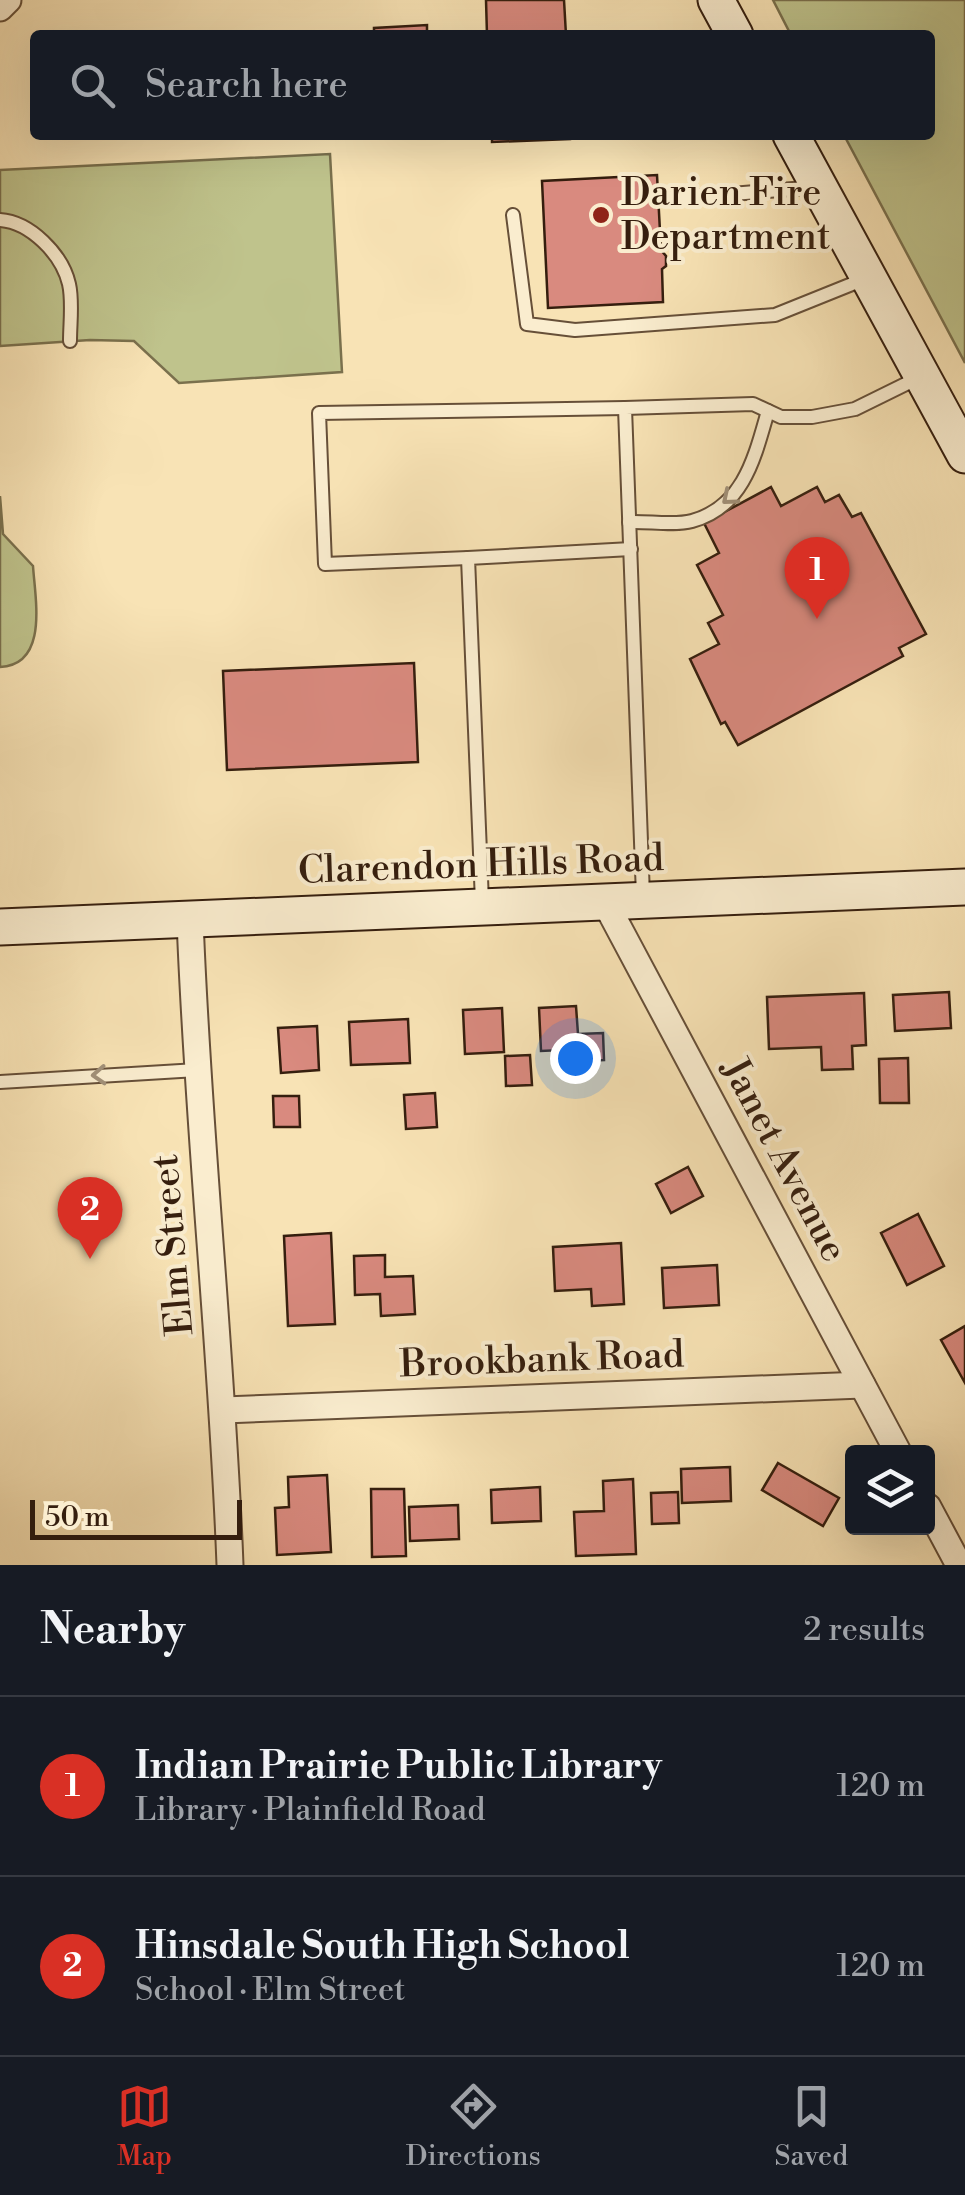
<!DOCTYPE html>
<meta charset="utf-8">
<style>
:root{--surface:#171b24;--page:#242831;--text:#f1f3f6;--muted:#9ea1a6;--line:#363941;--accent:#d93025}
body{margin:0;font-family:"Libre Bodoni",serif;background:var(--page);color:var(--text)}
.controls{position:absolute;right:30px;bottom:30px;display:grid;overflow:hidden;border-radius:10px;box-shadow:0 10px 40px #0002}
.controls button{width:90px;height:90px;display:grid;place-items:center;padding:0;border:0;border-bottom:2px solid var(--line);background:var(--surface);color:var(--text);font:50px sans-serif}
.scale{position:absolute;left:30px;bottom:25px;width:212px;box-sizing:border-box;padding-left:10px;border:5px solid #351e0e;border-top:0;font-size:28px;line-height:35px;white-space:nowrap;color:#351e0e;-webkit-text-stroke:8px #faedcf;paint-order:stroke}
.you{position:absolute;left:575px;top:1058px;width:35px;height:35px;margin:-25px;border:8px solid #fff;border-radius:50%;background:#1a73e8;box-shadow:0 0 0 15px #1a73e833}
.badge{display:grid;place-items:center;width:65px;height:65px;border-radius:50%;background:var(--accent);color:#fff;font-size:32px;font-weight:700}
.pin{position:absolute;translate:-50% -82px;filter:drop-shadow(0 2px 5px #0008)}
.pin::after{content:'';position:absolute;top:52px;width:35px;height:30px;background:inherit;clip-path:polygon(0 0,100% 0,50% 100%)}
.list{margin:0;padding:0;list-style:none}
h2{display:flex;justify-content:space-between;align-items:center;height:130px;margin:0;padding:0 40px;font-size:42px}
h2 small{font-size:32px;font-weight:400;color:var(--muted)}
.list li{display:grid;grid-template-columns:65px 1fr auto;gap:30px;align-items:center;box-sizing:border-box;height:180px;padding:0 40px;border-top:2px solid var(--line)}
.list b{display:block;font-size:38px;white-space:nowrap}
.list p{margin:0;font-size:32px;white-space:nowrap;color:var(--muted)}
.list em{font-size:32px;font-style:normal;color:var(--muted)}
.icon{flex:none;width:55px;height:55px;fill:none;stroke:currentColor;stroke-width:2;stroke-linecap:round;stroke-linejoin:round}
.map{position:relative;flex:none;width:965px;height:1565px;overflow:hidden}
.search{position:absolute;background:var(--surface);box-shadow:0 10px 40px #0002;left:30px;right:30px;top:30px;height:110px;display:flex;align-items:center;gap:25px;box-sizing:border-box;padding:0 35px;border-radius:10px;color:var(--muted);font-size:38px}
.sheet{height:490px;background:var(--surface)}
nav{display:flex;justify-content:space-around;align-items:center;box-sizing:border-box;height:140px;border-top:2px solid var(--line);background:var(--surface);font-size:28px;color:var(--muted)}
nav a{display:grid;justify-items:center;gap:5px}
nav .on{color:var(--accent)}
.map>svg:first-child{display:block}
.green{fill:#bfc38c;stroke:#7a704d;stroke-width:2.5}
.building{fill:#d98a7f;stroke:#351e0e;stroke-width:2.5}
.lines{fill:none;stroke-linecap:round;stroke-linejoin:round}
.lane-casing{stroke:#664f38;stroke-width:16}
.street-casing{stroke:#664f38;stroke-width:29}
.secondary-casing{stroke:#351e0e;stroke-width:39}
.lane{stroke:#faedcf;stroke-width:12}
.street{stroke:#faedcf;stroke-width:25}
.secondary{stroke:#faedcf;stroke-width:35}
.oneway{stroke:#a19078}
.poi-dot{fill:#8f2418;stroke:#faedcf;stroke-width:4}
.labels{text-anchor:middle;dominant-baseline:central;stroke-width:8;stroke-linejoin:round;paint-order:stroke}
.poi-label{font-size:38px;fill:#351e0e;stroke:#faedcf;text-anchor:start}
.street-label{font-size:38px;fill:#351e0e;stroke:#faedcf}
</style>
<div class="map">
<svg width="965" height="1565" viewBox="0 0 965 1565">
<rect width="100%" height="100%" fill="#f8e3b5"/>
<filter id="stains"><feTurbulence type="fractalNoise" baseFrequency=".002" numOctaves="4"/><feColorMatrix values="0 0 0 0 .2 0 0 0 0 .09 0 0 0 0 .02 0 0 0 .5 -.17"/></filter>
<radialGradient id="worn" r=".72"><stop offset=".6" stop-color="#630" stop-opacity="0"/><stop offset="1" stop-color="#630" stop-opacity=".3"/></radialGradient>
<g class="green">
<polygon points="773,0 965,0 965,363 844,135 930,135 930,35 791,35"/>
<polygon points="330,154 342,372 179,383 134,341 90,340 0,346 0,170"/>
<path d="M0,496L3,534L33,566C35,598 49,665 0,667Z"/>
</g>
<g class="building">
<polygon points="486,0 564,0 566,35 487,35"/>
<polygon points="427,25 427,35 374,35 374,28"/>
<polygon points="492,135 570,135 570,139 492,142"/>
<polygon points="657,175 661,250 666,256 666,266 662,269 663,302 548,308 542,181"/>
<polygon points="771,487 781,506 817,487 825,502 839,495 852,517 861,513 926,634 899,648 903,656 738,745 725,722 721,724 690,659 719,644 708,623 723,615 697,565 719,553 704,523"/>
<polygon points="414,663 418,762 227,770 223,671"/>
<polygon points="949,992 951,1028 895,1031 893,995"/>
<polygon points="864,993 866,1045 852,1046 853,1069 822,1070 821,1047 769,1049 767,997"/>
<polygon points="576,1006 578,1034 603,1033 604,1060 584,1061 584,1049 541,1051 539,1008"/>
<polygon points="502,1008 504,1052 465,1054 463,1010"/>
<polygon points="408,1019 410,1063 351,1065 349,1022"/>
<polygon points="317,1026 319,1070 281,1073 278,1028"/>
<polygon points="530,1055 532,1085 506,1086 505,1056"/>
<polygon points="908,1058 909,1103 880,1103 879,1059"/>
<polygon points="435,1093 437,1127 406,1129 404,1095"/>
<polygon points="273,1096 299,1096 300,1127 274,1127"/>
<polygon points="688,1167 703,1196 671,1213 656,1184"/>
<polygon points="918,1214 944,1266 907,1285 881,1233"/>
<polygon points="331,1233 335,1324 288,1326 284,1236"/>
<polygon points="621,1243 624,1304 592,1306 591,1289 555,1291 553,1247"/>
<polygon points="385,1255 385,1277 413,1276 415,1314 381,1316 380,1294 355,1295 354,1256"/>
<polygon points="717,1265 719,1305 664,1308 662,1268"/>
<polygon points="965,1326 965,1383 941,1340"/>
<polygon points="778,1463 839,1498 823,1526 762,1490"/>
<polygon points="730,1467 731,1501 682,1503 681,1469"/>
<polygon points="327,1475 331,1552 277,1555 275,1508 289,1507 288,1477"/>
<polygon points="633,1479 636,1554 576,1556 574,1512 604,1511 603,1481"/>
<polygon points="540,1487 541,1521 492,1523 491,1490"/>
<polygon points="371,1489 404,1489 406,1556 372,1557"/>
<polygon points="678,1492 679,1523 652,1524 651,1493"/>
<polygon points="458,1505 459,1539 410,1541 409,1507"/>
</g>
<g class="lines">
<g class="lane-casing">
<g id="lane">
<polyline points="671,199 817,187"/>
<polyline points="513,215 527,324 575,330 775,315 867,278"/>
<path d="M0,220C30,222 62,254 69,284C73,301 70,323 70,341"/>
<path d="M629,522C648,521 674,526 692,521C744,507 755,456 768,411"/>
<polyline points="468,558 325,564 319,413 625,408"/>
<polyline points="643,896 625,408 753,404 781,417 812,417 855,409 920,377"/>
<polyline points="482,902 468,558 631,549"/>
<polyline points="0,1082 197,1070"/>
</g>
</g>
<g class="street-casing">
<g id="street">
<polyline points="0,8 8,0"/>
<polyline points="605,902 898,1452"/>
<path d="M190,919C198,1135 222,1349 230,1565"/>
<polyline points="224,1410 862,1385"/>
<polyline points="928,1507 959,1565"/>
</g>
</g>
<g class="secondary-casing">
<g id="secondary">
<polyline points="716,0 735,35"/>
<polyline points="791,135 965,455"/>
<polyline points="0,927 965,887"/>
</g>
</g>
<use href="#lane" class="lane"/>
<use href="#street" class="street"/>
<use href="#secondary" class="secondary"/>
</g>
<defs><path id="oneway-chevron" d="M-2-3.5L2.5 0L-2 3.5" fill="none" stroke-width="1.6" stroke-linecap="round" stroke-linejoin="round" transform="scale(2.5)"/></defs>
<g class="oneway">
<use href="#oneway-chevron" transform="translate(729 498) rotate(140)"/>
<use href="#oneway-chevron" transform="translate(99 1075) rotate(177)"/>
</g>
<circle class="poi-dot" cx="601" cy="215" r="10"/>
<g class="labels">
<g class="poi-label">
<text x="621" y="193">Darien Fire<tspan x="621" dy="44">Department</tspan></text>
</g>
<g class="street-label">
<text transform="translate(481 865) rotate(-2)">Clarendon Hills Road</text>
<text transform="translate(784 1160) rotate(62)">Janet Avenue</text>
<text transform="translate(173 1245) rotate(-95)">Elm Street</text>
<text transform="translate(542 1360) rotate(-2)">Brookbank Road</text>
</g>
</g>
<rect width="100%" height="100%" filter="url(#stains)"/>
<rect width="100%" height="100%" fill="url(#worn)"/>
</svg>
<div class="controls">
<button><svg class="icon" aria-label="layers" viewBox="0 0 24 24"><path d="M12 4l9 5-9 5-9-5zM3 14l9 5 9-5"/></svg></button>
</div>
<div class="scale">50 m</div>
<div class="you"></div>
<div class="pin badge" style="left:817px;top:619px">1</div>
<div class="pin badge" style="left:90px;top:1259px">2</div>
<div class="search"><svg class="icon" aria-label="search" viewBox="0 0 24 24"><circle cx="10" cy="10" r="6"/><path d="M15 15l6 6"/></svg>Search here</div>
</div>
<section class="sheet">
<h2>Nearby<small>2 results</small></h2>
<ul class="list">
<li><span class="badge">1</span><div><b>Indian Prairie Public Library</b><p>Library · Plainfield Road</p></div><em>120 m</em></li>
<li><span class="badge">2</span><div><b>Hinsdale South High School</b><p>School · Elm Street</p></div><em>120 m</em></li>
</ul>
</section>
<nav>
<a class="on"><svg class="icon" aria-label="map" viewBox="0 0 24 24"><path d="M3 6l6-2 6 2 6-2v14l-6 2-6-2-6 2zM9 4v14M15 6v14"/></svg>Map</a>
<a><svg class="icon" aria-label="directions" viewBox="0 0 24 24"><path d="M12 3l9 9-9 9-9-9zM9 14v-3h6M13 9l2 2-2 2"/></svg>Directions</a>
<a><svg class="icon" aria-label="saved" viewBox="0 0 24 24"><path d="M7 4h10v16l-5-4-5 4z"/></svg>Saved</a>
</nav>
